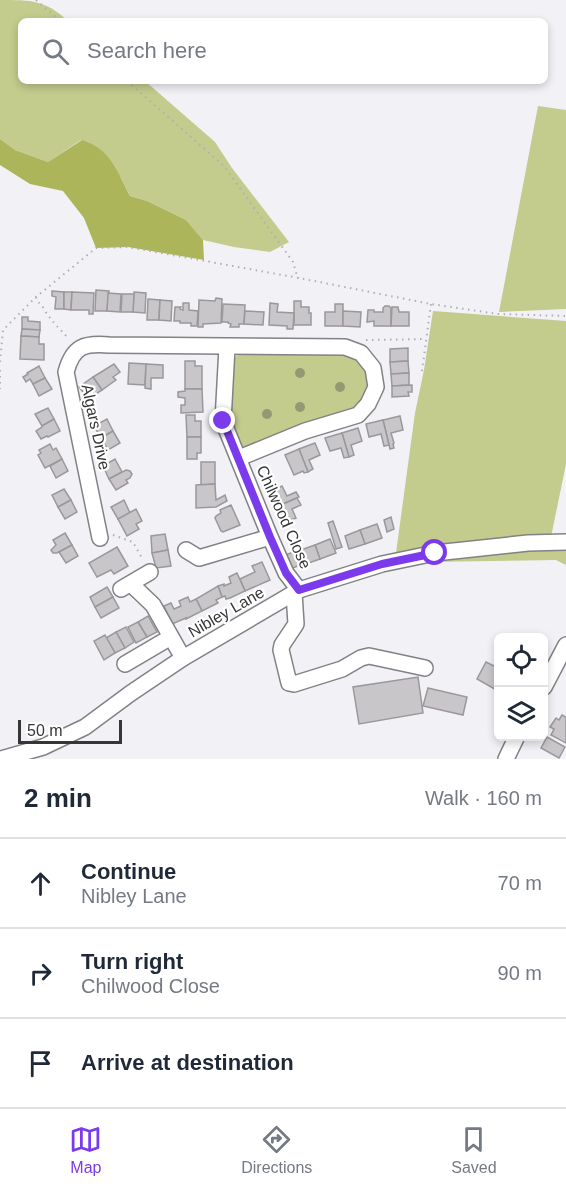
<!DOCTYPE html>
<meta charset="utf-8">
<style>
:root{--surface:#fff;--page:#f6f6f7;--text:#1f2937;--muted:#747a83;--line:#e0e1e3;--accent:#7c3aed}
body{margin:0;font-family:Arial,sans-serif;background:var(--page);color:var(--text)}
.controls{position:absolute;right:18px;bottom:18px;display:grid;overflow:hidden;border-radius:9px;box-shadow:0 3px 9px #0003}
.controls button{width:54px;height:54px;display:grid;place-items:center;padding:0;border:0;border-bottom:2px solid var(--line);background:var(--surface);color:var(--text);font:30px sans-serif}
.scale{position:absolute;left:18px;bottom:15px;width:104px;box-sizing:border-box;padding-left:6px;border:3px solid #363637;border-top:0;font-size:16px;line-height:21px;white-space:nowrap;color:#363637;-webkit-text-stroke:4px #fff;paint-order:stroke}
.stop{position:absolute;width:18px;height:18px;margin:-14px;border:4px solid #7c3aed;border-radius:50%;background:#fff}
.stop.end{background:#7c3aed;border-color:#fff;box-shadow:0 2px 6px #0008}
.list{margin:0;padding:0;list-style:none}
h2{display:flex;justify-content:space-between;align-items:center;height:78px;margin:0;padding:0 24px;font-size:26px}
h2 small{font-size:20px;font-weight:400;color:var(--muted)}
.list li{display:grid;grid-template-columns:39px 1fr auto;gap:18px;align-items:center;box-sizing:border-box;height:90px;padding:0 24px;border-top:2px solid var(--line)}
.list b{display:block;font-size:22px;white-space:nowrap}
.list p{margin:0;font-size:20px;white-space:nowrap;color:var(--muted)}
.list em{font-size:20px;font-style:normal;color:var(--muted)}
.icon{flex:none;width:33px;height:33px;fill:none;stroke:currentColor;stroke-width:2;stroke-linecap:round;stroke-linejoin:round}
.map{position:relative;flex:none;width:566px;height:759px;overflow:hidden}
.search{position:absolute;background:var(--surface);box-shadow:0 3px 9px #0003;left:18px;right:18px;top:18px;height:66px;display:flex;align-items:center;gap:15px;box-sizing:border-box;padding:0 21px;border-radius:9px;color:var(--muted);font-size:22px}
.sheet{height:348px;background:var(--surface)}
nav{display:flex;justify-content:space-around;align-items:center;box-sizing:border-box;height:84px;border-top:2px solid var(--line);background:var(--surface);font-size:16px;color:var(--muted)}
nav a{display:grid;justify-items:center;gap:3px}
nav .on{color:var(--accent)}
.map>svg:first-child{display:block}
.green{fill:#c3cb8d}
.forest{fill:#acb55a}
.building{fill:#c9c6ca;stroke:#9a989b;stroke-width:1.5}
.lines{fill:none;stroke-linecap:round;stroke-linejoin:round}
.minor-casing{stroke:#828185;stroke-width:18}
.path{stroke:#afafb2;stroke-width:2;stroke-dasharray:1.5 4.5;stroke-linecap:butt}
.minor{stroke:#fff;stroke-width:15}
.tree{fill:#969873}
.route{stroke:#7c3aed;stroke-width:8}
.labels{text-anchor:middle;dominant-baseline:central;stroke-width:4.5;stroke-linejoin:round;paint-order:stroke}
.street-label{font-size:16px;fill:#363637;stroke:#fff}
</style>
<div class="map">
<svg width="566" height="759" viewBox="0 0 566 759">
<rect width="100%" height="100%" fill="#f2f1f6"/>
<g class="green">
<path d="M0,0C32,0 45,0 68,21H21V81H145L215,142L232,168L289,242L270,252L234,247L203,240L186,220L147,201L130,196L121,178L81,140L48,162L15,150L0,139Z"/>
<polygon points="538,106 566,110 566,309 499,312"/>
<polygon points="433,311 566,321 566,464 551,537 435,548 396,553 415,413 424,370"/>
<polygon points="345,351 364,361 372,378 362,404 348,414 250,449 237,444 229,420 232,365 236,356 245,352"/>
<polygon points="503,551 566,551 566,565 556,560 423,562"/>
</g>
<path class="forest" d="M0,139L15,150L48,162L82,140C86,142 91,143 95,146C112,155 121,179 130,196L147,201L186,220L203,240L204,260L128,247L96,248L84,218L63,191L30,184L0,165Z"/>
<g class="building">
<polygon points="96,290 109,291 107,311 95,311"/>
<polygon points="52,291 64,292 64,309 55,309 56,297 52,296"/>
<polygon points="64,292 72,292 71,310 64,309"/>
<polygon points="72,292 94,293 93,314 89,314 89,310 71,310"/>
<polygon points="134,292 146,293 145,313 133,312"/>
<polygon points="108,293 121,294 120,312 107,311"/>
<polygon points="122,294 134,294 133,312 121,312"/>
<polygon points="216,298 222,299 221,323 203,324 203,327 198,327 199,300 215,301"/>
<polygon points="148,299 160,300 159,320 147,320"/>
<polygon points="160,300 172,301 171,321 159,320"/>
<polygon points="294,301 301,301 301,307 309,307 309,313 311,313 311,325 294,325"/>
<polygon points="183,303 189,303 189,310 198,311 197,326 191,326 191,323 180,323 180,321 174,321 175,307 181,307 180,309 183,310"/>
<polygon points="270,303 278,304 277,312 294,313 293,329 287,329 287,326 269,325"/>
<polygon points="223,304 245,305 244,324 239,324 239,327 230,327 231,324 228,323 228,322 222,322"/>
<polygon points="335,304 343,304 343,326 325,326 325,312 335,312"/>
<polygon points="385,306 389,306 391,308 391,326 374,326 374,321 367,322 368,310 374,310 374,312 383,312 383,308"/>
<polygon points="392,307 398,307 399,312 409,312 409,326 391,326"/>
<polygon points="245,311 264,312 263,325 244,324"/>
<polygon points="343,311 361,312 360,327 343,326"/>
<polygon points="22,317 28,317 28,321 40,322 40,330 22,329"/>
<polygon points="22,329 40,330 39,337 21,336"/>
<polygon points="21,336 39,337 39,344 44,344 44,360 20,359"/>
<polygon points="408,348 408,361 390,362 390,349"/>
<polygon points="185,361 195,361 195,366 202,366 202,389 185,389"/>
<polygon points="408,361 409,373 391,374 390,362"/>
<polygon points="129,363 146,364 145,385 128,384"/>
<polygon points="114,364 120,372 113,377 116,380 102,390 93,377"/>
<polygon points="146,364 163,365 163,378 151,378 151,389 145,388"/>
<polygon points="39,366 45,378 33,384 30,379 26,382 23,377 28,374 27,373"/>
<polygon points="409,373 409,385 392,386 391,374"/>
<polygon points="93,377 102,390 88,399 79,387"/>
<polygon points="45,378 52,389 39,396 33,384"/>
<polygon points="412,385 412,392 408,392 409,396 392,397 392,386"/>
<polygon points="185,389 202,389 203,412 181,413 181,405 185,405 185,398 178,397 178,392 185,391"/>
<polygon points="48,408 54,419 42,426 35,414"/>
<polygon points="186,415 195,415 195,421 201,421 201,437 187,437"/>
<polygon points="400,416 403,430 391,433 394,443 393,444 394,448 390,449 383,420"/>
<polygon points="54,419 60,431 48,437 47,436 41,439 36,431 42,427 42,426"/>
<polygon points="107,419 113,431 101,438 94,426"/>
<polygon points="383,420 389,445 384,446 381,434 369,437 366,424"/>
<polygon points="358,428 362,441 351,445 354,455 349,457 342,433"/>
<polygon points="113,431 120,443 108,450 101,438"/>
<polygon points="342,433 349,457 344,458 341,448 330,451 325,438"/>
<polygon points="187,437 201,437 201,453 197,453 197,459 187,459"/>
<polygon points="315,443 320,455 309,460 313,469 308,472 299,449"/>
<polygon points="50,444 53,450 56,448 62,459 45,468 38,455 41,453 39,450"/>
<polygon points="299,449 308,472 304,473 303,471 294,475 285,455"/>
<polygon points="62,459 68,471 56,478 50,466"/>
<polygon points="115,459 122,472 109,479 103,466"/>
<polygon points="201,462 215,462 215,484 201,485"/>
<polygon points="126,470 130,471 132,474 130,478 126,480 128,483 116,490 109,479"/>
<polygon points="215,484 216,500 225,495 227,501 216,507 196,508 196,485"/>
<polygon points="282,486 287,496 296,492 299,497 276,507 269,492"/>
<polygon points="64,489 71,500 58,507 52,495"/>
<polygon points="297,498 301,505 292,509 296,518 283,523 276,507"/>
<polygon points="71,500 77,512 65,519 58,507"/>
<polygon points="124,500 130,513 118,519 111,507"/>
<polygon points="231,505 240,525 223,532 221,531 215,518 216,516 221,513 220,510"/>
<polygon points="136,509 142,521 136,524 139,529 127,536 118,519"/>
<polygon points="391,517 394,529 387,532 384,520"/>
<polygon points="333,521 342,547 336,549 328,523"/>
<polygon points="377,524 382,538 365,544 360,530"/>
<polygon points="360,530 365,544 349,549 345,536"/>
<polygon points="65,533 72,545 57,553 53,553 51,550 56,545 53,540"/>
<polygon points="165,534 168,550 152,553 151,536"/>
<polygon points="330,539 336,553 320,559 315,545"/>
<polygon points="72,545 78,556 66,563 59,552"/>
<polygon points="315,545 320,559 303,565 298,551"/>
<polygon points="117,547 128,566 114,574 111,570 97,577 89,563"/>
<polygon points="168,550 171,566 156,568 152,553"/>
<polygon points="296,551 300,565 288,570 283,556"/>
<polygon points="262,562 270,580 245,591 240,579 255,572 252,566"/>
<polygon points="237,573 245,591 230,598 226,599 225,596 222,597 218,586 224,584 224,586 231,583 229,577"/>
<polygon points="218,586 222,597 216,600 218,603 202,611 196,599"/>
<polygon points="107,587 113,597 95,607 90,597"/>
<polygon points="113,597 119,608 101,618 95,607"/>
<polygon points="188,597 190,602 196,599 202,611 186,619 186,618 172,624 164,606 171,603 174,609 181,606 179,601"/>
<polygon points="148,616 157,632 147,637 138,622"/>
<polygon points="138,622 147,637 136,643 128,627"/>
<polygon points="126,627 134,642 125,648 116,632"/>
<polygon points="116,632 125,648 115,653 106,638"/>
<polygon points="105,635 115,653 104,660 94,641"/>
<polygon points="486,662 498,668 498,691 477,679"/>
<polygon points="418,677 423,713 359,724 353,687"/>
<polygon points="428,688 467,697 463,715 423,706"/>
<polygon points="562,715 566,717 566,743 551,735 554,729 550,727 556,718 559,720"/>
<polygon points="547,737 565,747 559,758 541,748"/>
</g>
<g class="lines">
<g class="minor-casing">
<g id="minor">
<polyline points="227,347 223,421 270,537 286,573 299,590"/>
<path d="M100,538L66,372C73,346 84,343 109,345L345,347L361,353L373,368L376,387L368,404L358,415L305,431L239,458"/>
<polyline points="186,550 199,558 270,537"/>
<polyline points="131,584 153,605 183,658"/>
<polyline points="121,589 150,572"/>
<polyline points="294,593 296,624 282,645 281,650 289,683 294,684 342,669 361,658 369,656 425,668"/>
<polyline points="125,664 171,637"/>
<polyline points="544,687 566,645"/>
<polyline points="1,759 43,747 85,727 131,693 183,658 299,590 382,564 435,553 528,543 566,542"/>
<polyline points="506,759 517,736"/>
</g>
</g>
<g class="path">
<polyline points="36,0 60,21"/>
<polyline points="127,81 224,166 293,262 297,276 299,278"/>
<path d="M36,297C37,302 41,304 44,309C50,320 60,329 69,339"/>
<polyline points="366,340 426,339"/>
<polyline points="0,362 3,330 36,297 96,248 128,247 299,278 431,304 498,314 566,316"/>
<polyline points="0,370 0,389"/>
<polyline points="422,371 431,304"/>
<polyline points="113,535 133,542 143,560"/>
</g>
<use href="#minor" class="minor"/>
</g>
<g class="tree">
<circle cx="300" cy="373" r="5"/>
<circle cx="340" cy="387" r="5"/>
<circle cx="300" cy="407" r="5"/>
<circle cx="267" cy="414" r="5"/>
</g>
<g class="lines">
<polyline class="route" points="223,421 270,537 286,573 299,590 382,564 435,553"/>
</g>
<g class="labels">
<g class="street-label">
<text transform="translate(96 427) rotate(78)">Algars Drive</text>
<text transform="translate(284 517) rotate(66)">Chilwood Close</text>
<text transform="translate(226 612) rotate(-30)">Nibley Lane</text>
</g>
</g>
</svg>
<div class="controls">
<button><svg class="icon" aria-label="locate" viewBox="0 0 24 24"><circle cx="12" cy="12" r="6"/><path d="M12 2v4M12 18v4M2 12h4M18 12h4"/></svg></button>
<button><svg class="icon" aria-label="layers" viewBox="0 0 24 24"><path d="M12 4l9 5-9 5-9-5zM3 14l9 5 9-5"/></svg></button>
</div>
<div class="scale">50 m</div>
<div class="stop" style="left:435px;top:553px"></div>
<div class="stop end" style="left:223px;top:421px"></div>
<div class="search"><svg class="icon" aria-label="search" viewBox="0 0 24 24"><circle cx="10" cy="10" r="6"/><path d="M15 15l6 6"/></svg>Search here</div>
</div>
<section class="sheet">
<h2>2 min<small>Walk · 160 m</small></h2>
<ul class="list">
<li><svg class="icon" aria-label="ahead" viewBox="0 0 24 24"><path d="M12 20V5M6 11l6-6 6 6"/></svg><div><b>Continue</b><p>Nibley Lane</p></div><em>70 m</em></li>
<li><svg class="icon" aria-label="right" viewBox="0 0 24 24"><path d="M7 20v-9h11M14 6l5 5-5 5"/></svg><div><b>Turn right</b><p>Chilwood Close</p></div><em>90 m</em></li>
<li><svg class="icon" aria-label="arrive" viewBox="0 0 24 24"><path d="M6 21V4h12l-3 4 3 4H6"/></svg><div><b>Arrive at destination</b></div></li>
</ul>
</section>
<nav>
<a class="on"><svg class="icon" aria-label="map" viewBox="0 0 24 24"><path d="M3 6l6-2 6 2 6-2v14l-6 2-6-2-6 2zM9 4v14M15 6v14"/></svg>Map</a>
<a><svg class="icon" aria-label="directions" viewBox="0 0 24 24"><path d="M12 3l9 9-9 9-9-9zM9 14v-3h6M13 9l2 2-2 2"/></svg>Directions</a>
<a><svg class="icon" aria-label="saved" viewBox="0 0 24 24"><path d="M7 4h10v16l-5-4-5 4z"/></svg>Saved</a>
</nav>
